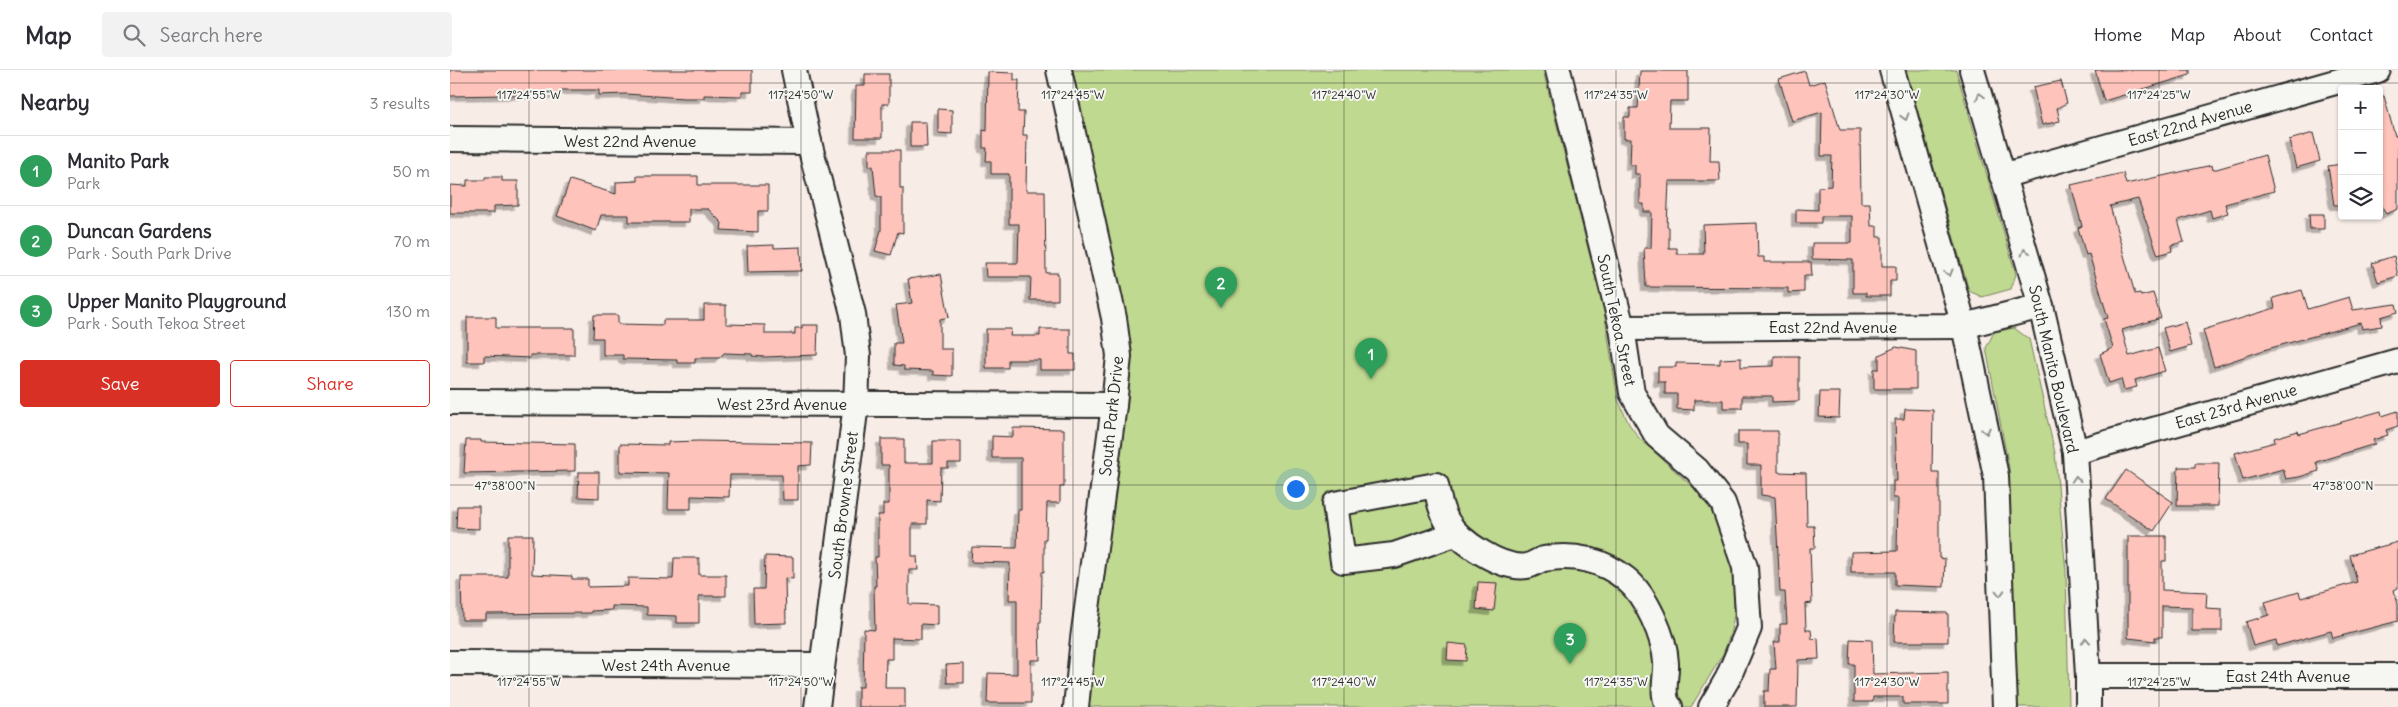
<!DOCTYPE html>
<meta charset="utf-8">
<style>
:root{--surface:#fff;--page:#f2f2f3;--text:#2b2b33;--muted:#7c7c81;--line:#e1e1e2;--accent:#d93025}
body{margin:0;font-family:Delius,sans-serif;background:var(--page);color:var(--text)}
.controls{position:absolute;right:15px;top:15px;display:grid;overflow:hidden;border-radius:5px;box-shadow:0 1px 4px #0004}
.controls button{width:45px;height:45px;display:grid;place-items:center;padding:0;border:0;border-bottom:1px solid var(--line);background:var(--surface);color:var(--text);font:25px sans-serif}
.you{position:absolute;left:845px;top:418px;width:18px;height:18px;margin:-12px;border:4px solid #fff;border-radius:50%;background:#1a73e8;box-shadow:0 0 0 8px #1a73e833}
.badge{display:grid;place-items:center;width:32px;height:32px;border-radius:50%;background:var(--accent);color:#fff;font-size:16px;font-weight:700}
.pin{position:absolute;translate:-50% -41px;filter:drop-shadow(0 1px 2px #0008)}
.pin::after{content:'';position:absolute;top:26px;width:18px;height:15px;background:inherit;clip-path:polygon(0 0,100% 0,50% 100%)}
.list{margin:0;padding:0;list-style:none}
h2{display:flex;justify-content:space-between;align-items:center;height:65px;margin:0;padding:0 20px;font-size:21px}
h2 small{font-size:16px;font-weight:400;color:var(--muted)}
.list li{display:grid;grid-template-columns:32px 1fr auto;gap:15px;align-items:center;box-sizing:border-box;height:70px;padding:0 20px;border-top:1px solid var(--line)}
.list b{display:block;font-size:19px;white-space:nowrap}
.list p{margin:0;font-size:16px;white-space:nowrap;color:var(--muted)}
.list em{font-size:16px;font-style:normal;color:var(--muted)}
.actions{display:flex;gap:10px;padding:15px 20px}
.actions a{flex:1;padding:11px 0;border:1px solid var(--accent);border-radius:5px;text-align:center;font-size:18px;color:var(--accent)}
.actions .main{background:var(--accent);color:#fff}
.icon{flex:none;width:28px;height:28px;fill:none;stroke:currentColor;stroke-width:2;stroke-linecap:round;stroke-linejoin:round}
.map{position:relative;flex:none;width:1948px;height:637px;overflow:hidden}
header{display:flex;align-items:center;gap:30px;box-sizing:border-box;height:70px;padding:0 25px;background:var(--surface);border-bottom:1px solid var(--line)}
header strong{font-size:24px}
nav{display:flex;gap:28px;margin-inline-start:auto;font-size:18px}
.search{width:350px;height:45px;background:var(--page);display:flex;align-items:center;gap:12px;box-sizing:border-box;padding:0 18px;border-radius:5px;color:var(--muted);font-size:19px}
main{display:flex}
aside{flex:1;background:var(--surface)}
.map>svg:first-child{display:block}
.green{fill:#bfd990;stroke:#75825e}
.building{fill:#fec3ba;stroke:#2b2b2b;filter:url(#shadow)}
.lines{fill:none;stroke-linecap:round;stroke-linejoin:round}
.minor-casing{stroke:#2b2b2b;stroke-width:28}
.minor{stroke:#f6f6f2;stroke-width:24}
.oneway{stroke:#90908e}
.ticks{fill:none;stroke:#2b2b2b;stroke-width:1;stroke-opacity:0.45}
.labels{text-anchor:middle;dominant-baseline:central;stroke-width:4;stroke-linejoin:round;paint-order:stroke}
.street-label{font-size:16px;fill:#2b2b2b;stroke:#f6f6f2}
.ticks-label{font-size:12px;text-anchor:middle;fill:#2b2b2b;stroke:#f6f6f2;stroke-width:4;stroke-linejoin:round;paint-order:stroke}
</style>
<header>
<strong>Map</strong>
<div class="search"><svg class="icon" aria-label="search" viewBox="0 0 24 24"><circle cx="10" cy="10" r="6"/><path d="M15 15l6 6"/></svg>Search here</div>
<nav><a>Home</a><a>Map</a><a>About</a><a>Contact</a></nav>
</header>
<main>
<aside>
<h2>Nearby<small>3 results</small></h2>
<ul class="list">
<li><span class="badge" style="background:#2e9e5b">1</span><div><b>Manito Park</b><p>Park</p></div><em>50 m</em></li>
<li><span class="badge" style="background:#2e9e5b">2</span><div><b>Duncan Gardens</b><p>Park · South Park Drive</p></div><em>70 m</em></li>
<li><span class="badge" style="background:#2e9e5b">3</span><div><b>Upper Manito Playground</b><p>Park · South Tekoa Street</p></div><em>130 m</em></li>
</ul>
<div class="actions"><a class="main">Save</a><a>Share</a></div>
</aside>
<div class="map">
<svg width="1948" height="637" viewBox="0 0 1948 637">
<defs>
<filter id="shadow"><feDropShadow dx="-4.5" dy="4.5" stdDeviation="0" flood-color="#0004"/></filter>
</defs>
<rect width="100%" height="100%" fill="#f8ece7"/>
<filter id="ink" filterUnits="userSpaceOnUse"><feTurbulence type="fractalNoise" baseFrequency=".02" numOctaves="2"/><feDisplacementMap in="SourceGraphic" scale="10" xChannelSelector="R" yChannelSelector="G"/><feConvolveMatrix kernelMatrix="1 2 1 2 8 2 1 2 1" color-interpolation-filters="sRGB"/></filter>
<g filter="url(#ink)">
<g class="green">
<polygon points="617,0 1093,0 1154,241 1168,330 1179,354 1189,368 1256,429 1276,474 1284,509 1284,545 1280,565 1273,584 1241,637 638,637 644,567 680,280"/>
<polygon points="1456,0 1506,0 1566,204 1561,219 1532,227 1519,221"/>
<polygon points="1564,258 1579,269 1605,383 1616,502 1619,637 1567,637 1559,398 1536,278 1544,262"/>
</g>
<g class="building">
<polygon points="0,0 302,0 302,22 292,22 292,26 254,25 254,28 234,28 176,24 149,25 149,20 111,20 111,24 0,26"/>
<polygon points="1645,0 1740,0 1740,5 1654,31"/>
<polygon points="1190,1 1238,1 1238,31 1220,31 1219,58 1261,58 1260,91 1269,91 1270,111 1219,111 1217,157 1219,157 1219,178 1227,178 1227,184 1254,184 1253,155 1307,153 1308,187 1314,187 1314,192 1361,192 1362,206 1354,206 1354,222 1338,223 1338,218 1196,217 1194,178 1201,178 1202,142 1194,142 1194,134 1190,134 1190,104 1185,104 1185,95 1180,95 1181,69 1174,69 1174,47 1180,47 1180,38 1188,38"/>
<polygon points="1355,1 1359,15 1375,10 1390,60 1410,60 1411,133 1420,133 1421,156 1427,156 1427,167 1432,167 1432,196 1446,196 1446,211 1440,211 1440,226 1416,226 1416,223 1403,223 1403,190 1362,189 1362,173 1402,173 1402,146 1371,146 1371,153 1346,153 1346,139 1368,140 1368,117 1381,116 1382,86 1371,86 1372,42 1342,51 1329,9"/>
<polygon points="538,2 564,3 564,10 569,10 568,42 574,42 573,65 577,65 576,121 595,121 596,203 608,203 608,230 580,230 581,207 536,207 535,193 568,193 569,154 559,154 559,104 541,104 541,91 536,91 537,78 533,78 533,60 537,61"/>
<polygon points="415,4 439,4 439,34 432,34 432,68 405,68 406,16 415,16"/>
<polygon points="1611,11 1617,33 1607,38 1610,51 1592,55 1583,17"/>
<polygon points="1929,26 1934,26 1945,66 1948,65 1948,139 1936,144 1929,130"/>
<polygon points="488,39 502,40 502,64 488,63"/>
<polygon points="460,52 476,52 477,77 460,77"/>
<polygon points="1863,63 1870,91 1846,98 1839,70"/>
<polygon points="419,80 450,80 450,118 453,118 453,163 448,162 441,185 425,181 431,160 431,127 426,126 423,96 419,96"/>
<polygon points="1815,85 1824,121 1775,134 1778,143 1762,148 1760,140 1728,150 1734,172 1721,175 1722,181 1708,185 1688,129 1660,136 1685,224 1690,223 1691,226 1703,223 1711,248 1672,260 1679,286 1708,278 1715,301 1685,310 1687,317 1674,320 1671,309 1659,313 1650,284 1663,278 1654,249 1658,248 1639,184 1636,185 1628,158 1632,156 1621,115 1673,103 1676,114 1762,95 1763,100"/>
<polygon points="1892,94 1892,135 1884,135 1878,96"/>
<polygon points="187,106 248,106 248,115 318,115 318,141 308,141 308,162 271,160 272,153 258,139 239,139 239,152 179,152 179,145 151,145 146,161 107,146 120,110 166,124 166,112 187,111"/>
<polygon points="35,107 52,107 52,111 68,111 68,135 44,136 44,143 0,143 0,115 17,116 17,110 35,110"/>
<polygon points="1859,144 1874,144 1874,159 1860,159"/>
<polygon points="324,175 324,178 351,177 352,201 298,202 297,176"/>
<polygon points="1944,186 1948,206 1928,212 1922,193"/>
<polygon points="491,204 499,247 490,249 490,279 502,279 502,306 483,305 483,301 454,300 454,296 444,295 444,273 452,273 446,235 462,233 458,209"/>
<polygon points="1852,220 1858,239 1899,227 1903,240 1946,234 1948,242 1931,247 1932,256 1912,259 1911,253 1817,279 1764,297 1753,260 1825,238 1823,228"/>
<polygon points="254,235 276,235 276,254 315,255 315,264 345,264 345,258 352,258 352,255 368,255 367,285 315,287 302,286 302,284 274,283 269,288 245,288 245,293 227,293 227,290 173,289 173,285 153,285 153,268 143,268 144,245 168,245 168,254 213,255 213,250 254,250"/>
<polygon points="17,247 46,247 46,258 124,258 124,285 80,285 80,288 34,286 34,292 17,292"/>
<polygon points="1735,252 1741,276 1720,282 1713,258"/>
<polygon points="536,259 561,259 560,266 590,266 590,259 620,259 620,284 625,284 625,300 590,300 590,290 558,290 558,298 536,298"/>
<polygon points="1446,277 1466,281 1466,319 1424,319 1424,299 1429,299 1429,285"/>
<polygon points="1324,286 1349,286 1349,331 1322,332 1322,326 1292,326 1292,338 1273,338 1273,330 1244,330 1244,340 1227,339 1227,324 1215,324 1215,312 1208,312 1208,297 1226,297 1226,293 1270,294 1270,289 1291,288 1291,297 1324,296"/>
<polygon points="1370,322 1390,322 1389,348 1369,347"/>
<polygon points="1455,339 1483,340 1482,402 1489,402 1489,488 1495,489 1494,517 1445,515 1445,502 1401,502 1401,482 1447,481 1448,428 1443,428 1443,411 1447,411 1445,349 1454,349"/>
<polygon points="1931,341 1932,346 1948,341 1948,356 1936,360 1938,365 1923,370 1925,374 1866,392 1869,401 1849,407 1836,409 1833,399 1793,410 1785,383 1825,372 1824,368 1848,361 1849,364"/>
<polygon points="563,358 614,359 614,417 610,417 610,433 597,433 596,469 594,469 594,502 592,502 591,552 589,552 590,590 581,590 581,633 537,633 538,603 567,604 567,530 559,530 560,493 521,492 522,477 567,478 568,440 571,440 571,388 542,388 542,366 563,367"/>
<polygon points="1288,361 1328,361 1328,402 1356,403 1357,456 1364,456 1365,478 1360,478 1362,533 1355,534 1356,560 1361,560 1362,569 1368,568 1369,589 1348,590 1347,637 1314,637 1314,621 1319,621 1320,599 1326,599 1324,572 1330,572 1330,554 1337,554 1335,522 1330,522 1325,427 1311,425 1311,395 1297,395 1297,374 1288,374"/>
<polygon points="431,369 454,369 454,393 483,393 483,371 511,371 511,393 498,393 498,398 491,398 490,431 477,430 477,454 462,454 462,486 467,486 468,500 459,500 459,534 487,535 487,555 471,554 471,569 442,568 442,589 436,589 435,618 455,618 455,637 408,637 408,617 413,617 414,559 425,560 424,516 426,516 425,487 428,487 428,445 433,445 433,434 439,434 439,395 431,395"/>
<polygon points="16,370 31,370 31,372 125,374 125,401 14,403"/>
<polygon points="249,371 362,373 361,395 348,396 348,430 333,430 332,405 280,405 279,427 241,426 241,439 218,439 219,403 170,402 170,374 218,375 218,372"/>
<polygon points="1745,393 1769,393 1768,436 1727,436 1728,397 1745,397"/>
<polygon points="1676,400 1723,432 1704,461 1656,429"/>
<polygon points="129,402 149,402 149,428 128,427"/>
<polygon points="7,436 29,436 29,459 6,458"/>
<polygon points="58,465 83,465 82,504 122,506 122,509 138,509 138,517 178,516 178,508 223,509 224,488 249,488 249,505 276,505 276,526 249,526 249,553 227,553 227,546 197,545 197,537 162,536 162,540 141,541 141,543 36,544 36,550 12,550 11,507 58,507"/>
<polygon points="1678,466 1716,466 1716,491 1712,491 1712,520 1757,522 1756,538 1772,539 1772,561 1742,561 1742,537 1712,536 1712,567 1705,567 1705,571 1678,568"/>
<polygon points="1948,472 1948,518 1944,520 1948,534 1948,551 1883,568 1881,561 1827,576 1826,570 1803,576 1796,552 1819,545 1815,532 1849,522 1851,528 1907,512 1900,485"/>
<polygon points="315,486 343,487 343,509 335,508 336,553 304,554 303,519 314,519"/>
<polygon points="1028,512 1047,513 1044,541 1026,539"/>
<polygon points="1445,542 1498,543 1498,572 1444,572"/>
<polygon points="1400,569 1422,570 1423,604 1498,602 1498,634 1453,634 1453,627 1423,627 1423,632 1404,632 1404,594 1399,594"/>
<polygon points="998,573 1017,575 1016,591 997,590"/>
<polygon points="514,594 514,613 497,613 496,595"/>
</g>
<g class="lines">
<g class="minor-casing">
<g id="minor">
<polyline points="344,0 359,72 403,244 408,286 406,334 367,637"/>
<polyline points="609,0 664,248 669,286 664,335 633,569 626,637"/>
<polyline points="1108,0 1172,258 1182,323 1207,366 1247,400 1273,433 1295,497 1299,558 1278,608 1261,637"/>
<polyline points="1442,0 1514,256 1546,406 1555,637"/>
<polyline points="1522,0 1591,236 1625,382 1638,606 1638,637"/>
<polyline points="0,69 359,72"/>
<polyline points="1552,106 1928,0"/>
<polyline points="1172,258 1514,256 1591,236"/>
<polyline points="0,332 664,335"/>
<polyline points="1625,382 1948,291"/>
<path d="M1005,464L944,485L893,491L885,434L986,415C988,427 991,441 997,451C1009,472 1052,500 1077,496C1083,495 1088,490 1094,489C1123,483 1153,490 1176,509C1196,525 1215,568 1216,593C1217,606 1210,627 1220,637"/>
<polyline points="0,593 372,595"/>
<polyline points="1638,606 1948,606"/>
</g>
</g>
<use href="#minor" class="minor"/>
</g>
<defs><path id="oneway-chevron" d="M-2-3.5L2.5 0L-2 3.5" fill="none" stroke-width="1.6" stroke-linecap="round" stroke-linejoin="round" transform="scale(1.25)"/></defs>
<g class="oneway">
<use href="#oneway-chevron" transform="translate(1530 26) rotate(-106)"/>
<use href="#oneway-chevron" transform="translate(1455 47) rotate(74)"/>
<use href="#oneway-chevron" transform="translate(1575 182) rotate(-107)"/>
<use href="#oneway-chevron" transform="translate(1499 203) rotate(74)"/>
<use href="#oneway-chevron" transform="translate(1536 361) rotate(78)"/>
<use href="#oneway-chevron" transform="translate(1626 409) rotate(-93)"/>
<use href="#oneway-chevron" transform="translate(1550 523) rotate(88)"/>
<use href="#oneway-chevron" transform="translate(1636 571) rotate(-93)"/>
</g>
</g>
<path class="ticks" d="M79,0V637M351,0V637M623,0V637M894,0V637M1166,0V637M1437,0V637M1709,0V637M0,13H1948M0,415H1948"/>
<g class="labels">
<g class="street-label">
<text transform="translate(1740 53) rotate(-16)">East 22nd Avenue</text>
<text x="180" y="71">West 22nd Avenue</text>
<text transform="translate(1167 250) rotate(78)">South Tekoa Street</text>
<text x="1383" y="257">East 22nd Avenue</text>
<text transform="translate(1604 299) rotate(77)">South Manito Boulevard</text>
<text x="332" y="334">West 23rd Avenue</text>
<text transform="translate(1786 336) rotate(-16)">East 23rd Avenue</text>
<text transform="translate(661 346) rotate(-84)">South Park Drive</text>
<text transform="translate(393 435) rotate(-83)">South Browne Street</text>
<text x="216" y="595">West 24th Avenue</text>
<text x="1838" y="606">East 24th Avenue</text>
</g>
</g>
<g class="ticks-label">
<text x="79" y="29">117°24'55"W</text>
<text x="351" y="29">117°24'50"W</text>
<text x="623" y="29">117°24'45"W</text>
<text x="894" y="29">117°24'40"W</text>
<text x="1166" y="29">117°24'35"W</text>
<text x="1437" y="29">117°24'30"W</text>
<text x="1709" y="29">117°24'25"W</text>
<text x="55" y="420">47°38'00"N</text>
<text x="1893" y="420">47°38'00"N</text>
<text x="79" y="616">117°24'55"W</text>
<text x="351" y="616">117°24'50"W</text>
<text x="623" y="616">117°24'45"W</text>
<text x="894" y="616">117°24'40"W</text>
<text x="1166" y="616">117°24'35"W</text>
<text x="1437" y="616">117°24'30"W</text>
<text x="1709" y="616">117°24'25"W</text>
</g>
</svg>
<div class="controls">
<button>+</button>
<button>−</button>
<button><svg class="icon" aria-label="layers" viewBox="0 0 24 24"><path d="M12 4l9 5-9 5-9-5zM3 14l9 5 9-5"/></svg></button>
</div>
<div class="you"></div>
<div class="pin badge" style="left:921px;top:309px;background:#2e9e5b">1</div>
<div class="pin badge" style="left:771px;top:238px;background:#2e9e5b">2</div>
<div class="pin badge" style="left:1120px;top:594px;background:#2e9e5b">3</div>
</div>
</main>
